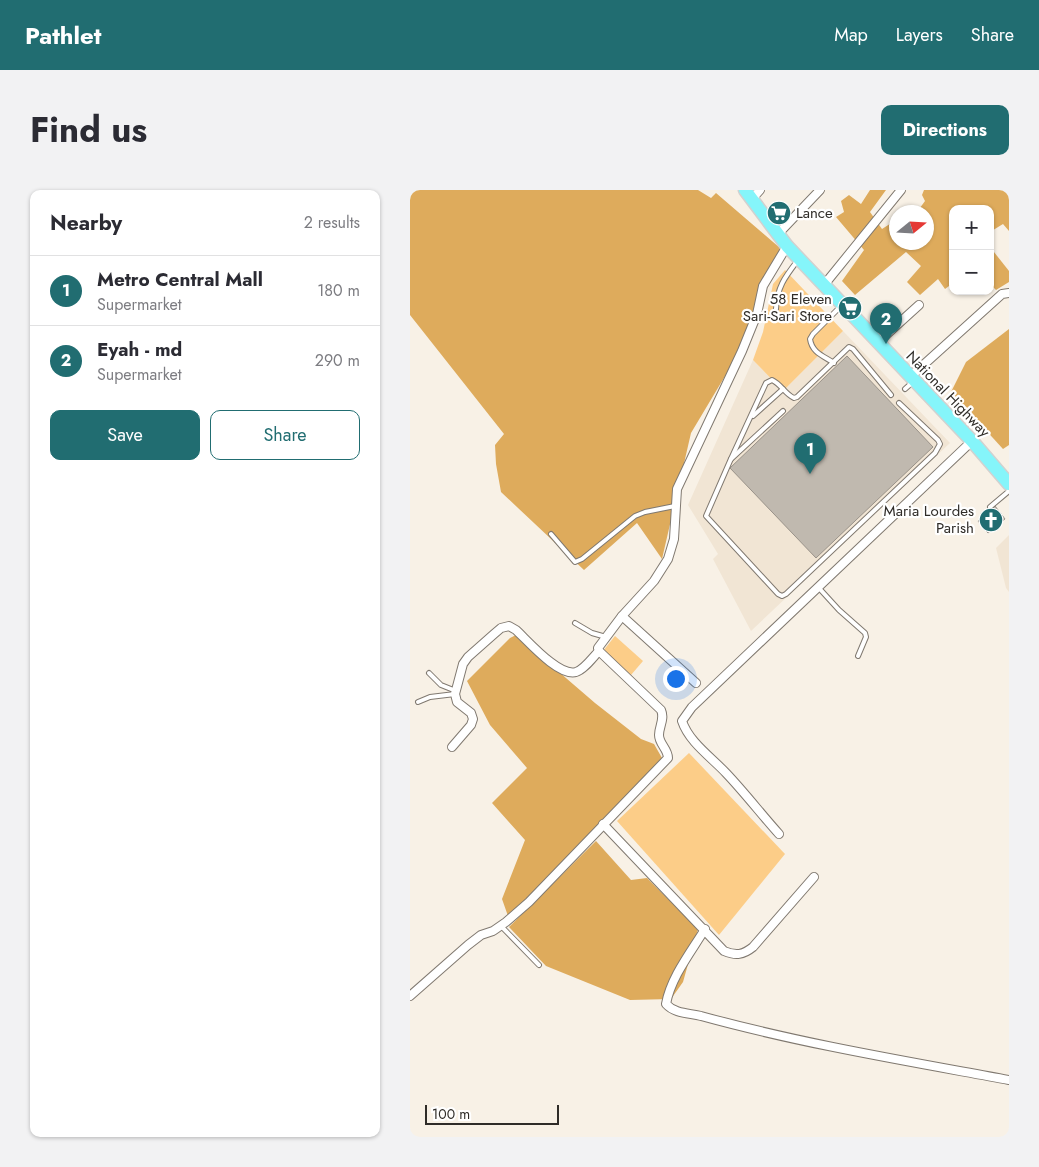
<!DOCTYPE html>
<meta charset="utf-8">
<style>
:root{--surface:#fff;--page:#f2f2f3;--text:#2b2b33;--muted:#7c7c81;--line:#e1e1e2;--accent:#216d71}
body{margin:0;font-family:Jost,sans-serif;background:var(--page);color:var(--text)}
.controls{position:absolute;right:15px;top:15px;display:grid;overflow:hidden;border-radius:10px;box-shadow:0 1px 4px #0004}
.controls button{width:45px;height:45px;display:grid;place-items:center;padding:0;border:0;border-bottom:1px solid var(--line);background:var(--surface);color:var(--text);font:25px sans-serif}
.compass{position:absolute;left:479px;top:15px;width:45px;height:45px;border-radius:50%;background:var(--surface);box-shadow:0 1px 4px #0004;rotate:72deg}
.scale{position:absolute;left:15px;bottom:12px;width:134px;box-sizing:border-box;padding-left:5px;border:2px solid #2f2c28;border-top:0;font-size:14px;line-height:18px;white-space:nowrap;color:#2f2c28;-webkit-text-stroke:4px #fff;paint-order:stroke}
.you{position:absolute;left:265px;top:488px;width:18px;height:18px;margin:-12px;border:4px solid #fff;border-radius:50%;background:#1a73e8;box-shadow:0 0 0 8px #1a73e833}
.badge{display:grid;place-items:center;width:32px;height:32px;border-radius:50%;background:var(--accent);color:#fff;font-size:16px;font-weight:700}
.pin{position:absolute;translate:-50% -41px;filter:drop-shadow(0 1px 2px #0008)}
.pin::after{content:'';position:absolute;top:26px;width:18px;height:15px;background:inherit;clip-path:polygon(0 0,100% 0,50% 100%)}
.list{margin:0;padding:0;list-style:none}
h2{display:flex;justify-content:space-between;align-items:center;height:65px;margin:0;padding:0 20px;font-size:21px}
h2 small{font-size:16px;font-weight:400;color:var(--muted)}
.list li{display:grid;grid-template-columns:32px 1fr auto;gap:15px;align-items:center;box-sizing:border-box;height:70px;padding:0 20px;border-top:1px solid var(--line)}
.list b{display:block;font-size:19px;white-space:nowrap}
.list p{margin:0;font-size:16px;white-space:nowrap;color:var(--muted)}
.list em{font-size:16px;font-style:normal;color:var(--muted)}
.actions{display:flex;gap:10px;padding:15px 20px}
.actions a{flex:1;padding:11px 0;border:1px solid var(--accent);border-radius:10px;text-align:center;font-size:18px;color:var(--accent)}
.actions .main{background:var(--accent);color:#fff}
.map{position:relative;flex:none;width:599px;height:947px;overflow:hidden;border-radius:10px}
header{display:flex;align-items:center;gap:30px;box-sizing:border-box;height:70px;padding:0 25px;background:var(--accent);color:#fff}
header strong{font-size:24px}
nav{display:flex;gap:28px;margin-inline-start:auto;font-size:18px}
.intro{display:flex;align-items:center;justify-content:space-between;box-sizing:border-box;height:120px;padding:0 30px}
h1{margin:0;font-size:35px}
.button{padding:12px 22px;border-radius:10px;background:var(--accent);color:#fff;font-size:18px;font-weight:700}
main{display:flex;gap:30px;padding:0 30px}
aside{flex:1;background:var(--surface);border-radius:10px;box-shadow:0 1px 4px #0004}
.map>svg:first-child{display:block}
.built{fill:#f1e5d4}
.green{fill:#fccd88}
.forest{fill:#deab5c}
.building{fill:#c0b9af;stroke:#999289}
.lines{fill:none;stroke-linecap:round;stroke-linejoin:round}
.lane-casing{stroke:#807970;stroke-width:6}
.street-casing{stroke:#807970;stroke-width:10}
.primary-casing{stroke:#d1d1d0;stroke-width:15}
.lane{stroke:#fff;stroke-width:4}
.street{stroke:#fff;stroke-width:8}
.primary{stroke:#85f5fa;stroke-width:12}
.labels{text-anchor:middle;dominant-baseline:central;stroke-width:4.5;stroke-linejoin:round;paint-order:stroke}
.poi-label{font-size:15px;fill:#2f2c28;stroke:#fff;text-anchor:end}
.street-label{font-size:15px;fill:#2f2c28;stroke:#fff}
</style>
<header>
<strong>Pathlet</strong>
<nav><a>Map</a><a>Layers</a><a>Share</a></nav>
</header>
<div class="intro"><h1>Find us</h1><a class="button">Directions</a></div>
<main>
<aside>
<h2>Nearby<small>2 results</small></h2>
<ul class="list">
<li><span class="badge">1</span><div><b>Metro Central Mall</b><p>Supermarket</p></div><em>180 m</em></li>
<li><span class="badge">2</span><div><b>Eyah - md</b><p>Supermarket</p></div><em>290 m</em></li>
</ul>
<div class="actions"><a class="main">Save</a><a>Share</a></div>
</aside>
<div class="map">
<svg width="599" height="947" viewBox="0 0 599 947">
<rect width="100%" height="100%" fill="#f8f1e6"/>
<g class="built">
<polygon points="433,141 540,253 341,441 303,369 308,364 278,315 343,170 373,201"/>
<polygon points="599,345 599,402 596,398 586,358"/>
</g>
<g class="green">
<polygon points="375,80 433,141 373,201 343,170 353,142 363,94"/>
<polygon points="205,446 233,471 221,485 193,461"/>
<polygon points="279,563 375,664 309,745 207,631"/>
</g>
<g class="forest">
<polygon points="0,0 288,0 301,8 306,3 370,58 333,156 281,243 252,369 227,333 174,380 91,302 86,274 85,255 94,244 0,125"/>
<polygon points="460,0 476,0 460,22 472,39 486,30 487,52 516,52 516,22 507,22 515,11 512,5 514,0 599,0 599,41 593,34 580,42 580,19 543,19 543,93 535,99 528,89 510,105 497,92 511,76 496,62 445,105 432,91 454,60 426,27 434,22 431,11 439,5 451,14"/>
<polygon points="580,57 599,81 599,92 586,100 580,94"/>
<polygon points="599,139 599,255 593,259 541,202 556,172"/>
<polygon points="106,445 185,513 231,549 244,554 252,568 139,687 98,726 92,709 115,650 82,613 117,578 80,535 57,491 100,448"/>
<polygon points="186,651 221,690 237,688 288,739 273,792 261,809 220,810 136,776 99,737"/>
</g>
<g class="building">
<polygon points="437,166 523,257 406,368 320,278"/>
<polygon points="585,316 595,329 578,343 568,331"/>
</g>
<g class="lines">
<g class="lane-casing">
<g id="lane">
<path d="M366,119C367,97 375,87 388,70"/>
<path d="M424,173C414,166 402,163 400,149L403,144L431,116"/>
<polyline points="495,199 504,191"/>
<path d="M481,205L443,159L439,157L387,207L384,208C375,204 371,194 362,190L356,193L320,271L296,326L368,404L372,406L376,404L525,263L530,254L528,250L489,213"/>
<polyline points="343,226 373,199"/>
<polyline points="321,269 373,221"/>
<polyline points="580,317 599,301"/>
<polyline points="141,344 165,372 172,369 225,326 235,322 265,316"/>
<polyline points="408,397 429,420 455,443 456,447 448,466"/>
<polyline points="165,433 182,443 196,447"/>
<polyline points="19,483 31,495 46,501"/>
<polyline points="8,512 20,507 45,504"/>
<polyline points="91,736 129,775"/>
</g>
</g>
<g class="street-casing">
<g id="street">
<polyline points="342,9 350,0"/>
<polyline points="368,44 410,0"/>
<polyline points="414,95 491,0"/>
<polyline points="467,153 509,115"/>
<polyline points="500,187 592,104 599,103"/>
<polyline points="212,426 286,493"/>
<path d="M42,557L61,535L63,529L61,523L47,512L45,504L53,474L58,467L84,444L91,438L99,436L106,440C118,451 149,487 166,482C174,480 183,467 189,461"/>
<path d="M193,634L314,761C326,766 333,765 343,757L404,687"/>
<path d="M369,644C351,624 335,603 316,583C301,567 279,552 272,531L282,517L562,251"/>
<path d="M295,739C281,762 261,787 256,814C265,824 279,823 291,826C393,854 496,871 599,890"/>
<path d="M0,806L58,755L71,745L83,741L96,732L119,712L258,568C258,559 249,554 249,545C249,536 255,529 251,520L189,461L188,458L212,426L244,391L258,369L264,349L267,299L332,161L347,124L353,96L377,56"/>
</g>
</g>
<g class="primary-casing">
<polyline id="primary" points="335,0 377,56 562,251 599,294"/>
</g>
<use href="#lane" class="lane"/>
<use href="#street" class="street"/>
<use href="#primary" class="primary"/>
</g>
<defs>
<g id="supermarket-disc" transform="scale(1.25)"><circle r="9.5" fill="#216d71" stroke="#fff"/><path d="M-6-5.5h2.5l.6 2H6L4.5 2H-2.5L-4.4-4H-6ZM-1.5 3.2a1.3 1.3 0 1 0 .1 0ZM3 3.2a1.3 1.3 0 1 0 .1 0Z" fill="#fff"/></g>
<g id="church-disc" transform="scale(1.25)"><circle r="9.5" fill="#216d71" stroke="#fff"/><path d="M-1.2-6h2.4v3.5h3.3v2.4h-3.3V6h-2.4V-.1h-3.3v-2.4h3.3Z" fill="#fff"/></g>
</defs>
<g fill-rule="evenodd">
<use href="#supermarket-disc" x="369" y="23"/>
<use href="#supermarket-disc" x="440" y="118"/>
<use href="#church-disc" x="581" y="330"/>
</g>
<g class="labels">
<g class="poi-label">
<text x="386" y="23" text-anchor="start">Lance</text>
<text x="422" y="109">58 Eleven<tspan x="422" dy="17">Sari-Sari Store</tspan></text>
<text x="564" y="321">Maria Lourdes<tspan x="564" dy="17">Parish</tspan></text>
</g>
<g class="street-label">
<text transform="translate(538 204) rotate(46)">National Highway</text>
</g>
</g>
</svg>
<div class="controls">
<button>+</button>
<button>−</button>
</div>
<svg class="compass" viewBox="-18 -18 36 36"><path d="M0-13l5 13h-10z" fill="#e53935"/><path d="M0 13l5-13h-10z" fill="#7c7c81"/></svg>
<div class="scale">100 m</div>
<div class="you"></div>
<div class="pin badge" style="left:400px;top:284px">1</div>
<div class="pin badge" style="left:476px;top:154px">2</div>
</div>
</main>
